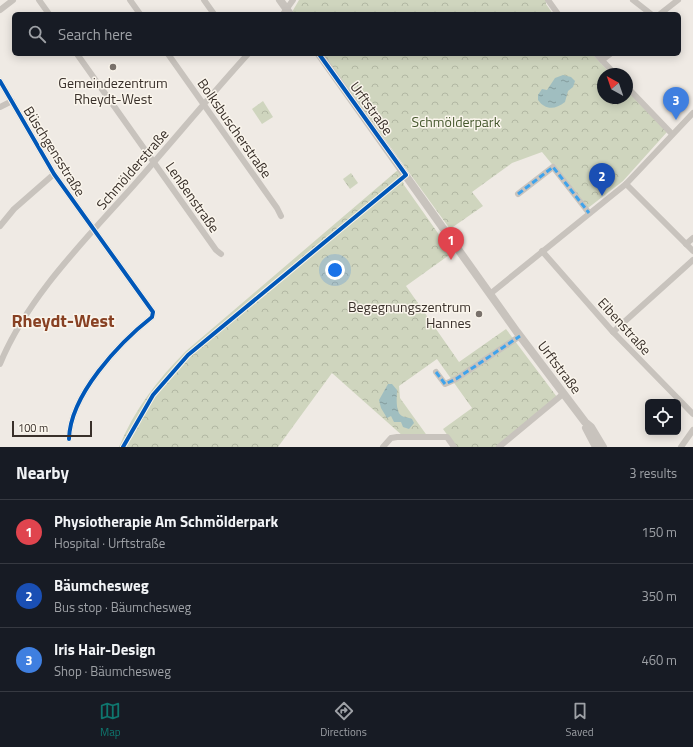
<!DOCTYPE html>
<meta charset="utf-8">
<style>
:root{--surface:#171b24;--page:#242831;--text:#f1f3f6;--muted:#9ea1a6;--line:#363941;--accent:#0f766e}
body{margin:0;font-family:"Titillium Web",sans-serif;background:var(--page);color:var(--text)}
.controls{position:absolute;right:12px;bottom:12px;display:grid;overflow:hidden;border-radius:6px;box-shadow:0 2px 10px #0003}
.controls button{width:36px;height:36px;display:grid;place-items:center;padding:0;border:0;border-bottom:1px solid var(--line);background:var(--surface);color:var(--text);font:20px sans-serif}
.compass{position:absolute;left:597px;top:68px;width:36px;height:36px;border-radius:50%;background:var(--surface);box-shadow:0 2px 10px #0003;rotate:320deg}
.scale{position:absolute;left:12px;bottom:10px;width:80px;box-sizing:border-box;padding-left:4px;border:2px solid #39302a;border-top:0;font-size:11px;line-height:14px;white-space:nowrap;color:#39302a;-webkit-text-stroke:3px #faf5ec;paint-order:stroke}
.you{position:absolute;left:335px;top:270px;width:14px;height:14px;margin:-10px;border:3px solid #fff;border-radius:50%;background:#1a73e8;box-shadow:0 0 0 6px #1a73e833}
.badge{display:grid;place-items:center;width:26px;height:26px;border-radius:50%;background:var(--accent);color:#fff;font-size:13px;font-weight:700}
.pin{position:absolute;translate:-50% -33px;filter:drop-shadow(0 1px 2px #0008)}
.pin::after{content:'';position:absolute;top:21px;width:14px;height:12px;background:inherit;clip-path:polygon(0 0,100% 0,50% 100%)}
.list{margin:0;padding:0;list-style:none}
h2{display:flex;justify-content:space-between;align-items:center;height:52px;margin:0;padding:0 16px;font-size:17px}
h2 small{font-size:13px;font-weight:400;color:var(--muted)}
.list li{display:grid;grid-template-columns:26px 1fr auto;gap:12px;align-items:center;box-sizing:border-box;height:64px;padding:0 16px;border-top:1px solid var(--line)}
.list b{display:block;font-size:15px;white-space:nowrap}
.list p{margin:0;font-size:13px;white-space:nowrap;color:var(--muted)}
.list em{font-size:13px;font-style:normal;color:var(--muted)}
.icon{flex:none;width:22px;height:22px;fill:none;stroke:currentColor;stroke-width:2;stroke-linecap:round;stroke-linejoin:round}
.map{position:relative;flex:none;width:693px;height:447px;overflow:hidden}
.search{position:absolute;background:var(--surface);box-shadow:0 2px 10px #0003;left:12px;right:12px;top:12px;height:44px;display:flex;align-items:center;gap:10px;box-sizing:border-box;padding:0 14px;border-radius:6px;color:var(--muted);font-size:15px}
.sheet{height:244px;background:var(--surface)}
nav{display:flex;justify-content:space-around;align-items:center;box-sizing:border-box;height:56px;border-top:1px solid var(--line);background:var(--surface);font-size:11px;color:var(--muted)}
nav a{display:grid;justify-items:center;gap:2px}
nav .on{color:var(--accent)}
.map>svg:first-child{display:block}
.park{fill:url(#park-crowns)}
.water{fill:url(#water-ripples)}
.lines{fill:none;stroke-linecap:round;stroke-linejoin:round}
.minor{stroke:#c8c3bd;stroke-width:6}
.tertiary{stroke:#c8c3bd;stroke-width:8}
.quiet{stroke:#3fa3eb;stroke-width:3;stroke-dasharray:6 3;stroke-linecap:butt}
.cycleway-casing{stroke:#faf5ec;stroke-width:6}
.cycleway{stroke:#0057b8;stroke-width:4}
.poi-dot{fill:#79716b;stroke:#faf5ec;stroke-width:1.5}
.labels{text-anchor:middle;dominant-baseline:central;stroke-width:3;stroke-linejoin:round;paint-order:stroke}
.poi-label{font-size:14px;fill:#39302a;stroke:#faf5ec}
.street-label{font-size:14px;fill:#39302a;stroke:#faf5ec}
.park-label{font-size:14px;fill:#46582e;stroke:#faf5ec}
.district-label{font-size:18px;font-weight:bold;fill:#884123;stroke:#faf5ec}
</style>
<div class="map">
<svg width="693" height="447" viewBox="0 0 693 447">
<defs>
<pattern id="park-crowns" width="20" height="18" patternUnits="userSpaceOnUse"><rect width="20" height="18" fill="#cfd5be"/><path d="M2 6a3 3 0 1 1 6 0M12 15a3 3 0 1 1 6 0" fill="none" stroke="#b2b7a3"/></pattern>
<pattern id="water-ripples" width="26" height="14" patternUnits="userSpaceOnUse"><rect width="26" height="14" fill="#a0bec0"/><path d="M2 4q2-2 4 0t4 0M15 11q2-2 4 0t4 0" fill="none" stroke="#839b9c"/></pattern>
</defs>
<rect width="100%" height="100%" fill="#efeae4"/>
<g class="park">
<polygon points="299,0 546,0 546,4 553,14 294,14 292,12"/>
<polygon points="323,54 592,54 611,74 603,74 603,98 627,98 627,91 667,132 623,181 588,208 542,152 512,163 472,192 483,206 450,229"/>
<polygon points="263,101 273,117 262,124 252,109"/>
<path d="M399,169L404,185L452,253L406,286L459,362L506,329L557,397L497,447H456L443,429L472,408L437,359L399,386L400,398L428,437H404L332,373L278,447H119C134,410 158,379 186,351Z"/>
<polygon points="351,173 358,183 350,189 343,179"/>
</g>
<g class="water">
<path d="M563,75L571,77L575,81L573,87L568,91L565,102C555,110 545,110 538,100V95L542,89L547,90L555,78Z"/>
<path d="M388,384H392L397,390C397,396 395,412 402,416C405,418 408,417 412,419L414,423L409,429L403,427L401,422H394L391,416L387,418L381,408L379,400Z"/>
</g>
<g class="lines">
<g class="minor">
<polyline points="39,0 49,14"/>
<polyline points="130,0 140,14"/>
<polyline points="204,0 214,14"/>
<polyline points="548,0 558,14"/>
<polyline points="633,0 651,14"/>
<polyline points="0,10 13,0"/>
<polyline points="283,14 293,0"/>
<polyline points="660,14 678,0"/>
<polyline points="77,54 216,250 221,254"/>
<polyline points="168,54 277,208 281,216"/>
<polyline points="596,54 615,74"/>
<polyline points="602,60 610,54"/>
<path d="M0,81L54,174L153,312L152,317C119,343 70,395 69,439"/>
<polyline points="627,87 672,134"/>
<polyline points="0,107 12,101"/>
<polyline points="626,184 693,251"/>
<polyline points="518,194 553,167 589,213"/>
<polyline points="0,226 14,209 54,174"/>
<polyline points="686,244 693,238"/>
<polyline points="542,251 613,332 693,414"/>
<polyline points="490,294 626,184 693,113"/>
<polyline points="613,332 693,260"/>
<path d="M0,364C27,297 87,238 134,185C172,142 209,97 248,54"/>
<polyline points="436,372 445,384 456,379 520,336"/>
<polyline points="383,447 391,438 397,437 447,437 454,447"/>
<polyline points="499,447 563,394"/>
<polyline points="681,447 693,430"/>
</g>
<g class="tertiary">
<polyline points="280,0 290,14"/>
<polyline points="319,54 517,332 585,422 591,427 603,447"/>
<polyline points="586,428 596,447"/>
</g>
<g class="quiet">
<polyline points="518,194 553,167 589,213"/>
<polyline points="436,372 445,384 456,379 520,336"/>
</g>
<g class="cycleway-casing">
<g id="cycleway">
<path d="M0,81L54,174L153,312L152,317C119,343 70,395 69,439"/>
<polyline points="123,447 153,395 188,355 406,175 319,54"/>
</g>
</g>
<use href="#cycleway" class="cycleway"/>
</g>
<g class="poi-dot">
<circle cx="113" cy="67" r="4"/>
<circle cx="479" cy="314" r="4"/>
</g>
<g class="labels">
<g class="poi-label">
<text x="113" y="82">Gemeindezentrum<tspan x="113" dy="16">Rheydt-West</tspan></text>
<text x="471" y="306" text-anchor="end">Begegnungszentrum<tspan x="471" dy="16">Hannes</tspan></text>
</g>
<g class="street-label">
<text transform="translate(372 108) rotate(54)">Urftstraße</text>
<text transform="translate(235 128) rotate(55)">Bolksbuscherstraße</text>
<text transform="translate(55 151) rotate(58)">Büschgensstraße</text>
<text transform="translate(132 169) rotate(-49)">Schmölderstraße</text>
<text transform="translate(193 197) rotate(55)">Lenßenstraße</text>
<text transform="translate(625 326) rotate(48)">Eibenstraße</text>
<text transform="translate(560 367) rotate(53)">Urftstraße</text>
</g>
<g class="park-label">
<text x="456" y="121">Schmölderpark</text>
</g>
<g class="district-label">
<text x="63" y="320">Rheydt-West</text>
</g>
</g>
</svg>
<div class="controls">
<button><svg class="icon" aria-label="locate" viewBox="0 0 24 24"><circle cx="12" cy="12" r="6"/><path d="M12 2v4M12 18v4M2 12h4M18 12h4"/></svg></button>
</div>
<svg class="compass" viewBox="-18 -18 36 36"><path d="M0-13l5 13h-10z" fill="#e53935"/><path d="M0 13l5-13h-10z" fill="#9ea1a6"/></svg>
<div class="scale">100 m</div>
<div class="you"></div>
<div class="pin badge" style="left:451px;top:260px;background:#e0444e">1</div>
<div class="pin badge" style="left:602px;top:196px;background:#1a4fb4">2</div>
<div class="pin badge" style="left:676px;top:120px;background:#3f7fe0">3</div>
<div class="search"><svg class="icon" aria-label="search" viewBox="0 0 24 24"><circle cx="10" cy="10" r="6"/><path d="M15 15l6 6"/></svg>Search here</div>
</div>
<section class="sheet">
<h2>Nearby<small>3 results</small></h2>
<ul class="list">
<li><span class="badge" style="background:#e0444e">1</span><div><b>Physiotherapie Am Schmölderpark</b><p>Hospital · Urftstraße</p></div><em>150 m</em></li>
<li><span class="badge" style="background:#1a4fb4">2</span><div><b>Bäumchesweg</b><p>Bus stop · Bäumchesweg</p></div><em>350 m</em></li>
<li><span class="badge" style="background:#3f7fe0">3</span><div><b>Iris Hair-Design</b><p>Shop · Bäumchesweg</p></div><em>460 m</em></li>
</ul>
</section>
<nav>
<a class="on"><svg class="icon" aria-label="map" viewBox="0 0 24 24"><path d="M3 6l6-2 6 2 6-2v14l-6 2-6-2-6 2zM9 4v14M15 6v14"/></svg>Map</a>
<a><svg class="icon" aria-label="directions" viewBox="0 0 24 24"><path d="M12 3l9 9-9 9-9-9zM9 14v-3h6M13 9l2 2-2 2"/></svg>Directions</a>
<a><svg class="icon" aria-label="saved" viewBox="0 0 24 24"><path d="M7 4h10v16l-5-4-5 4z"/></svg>Saved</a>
</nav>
